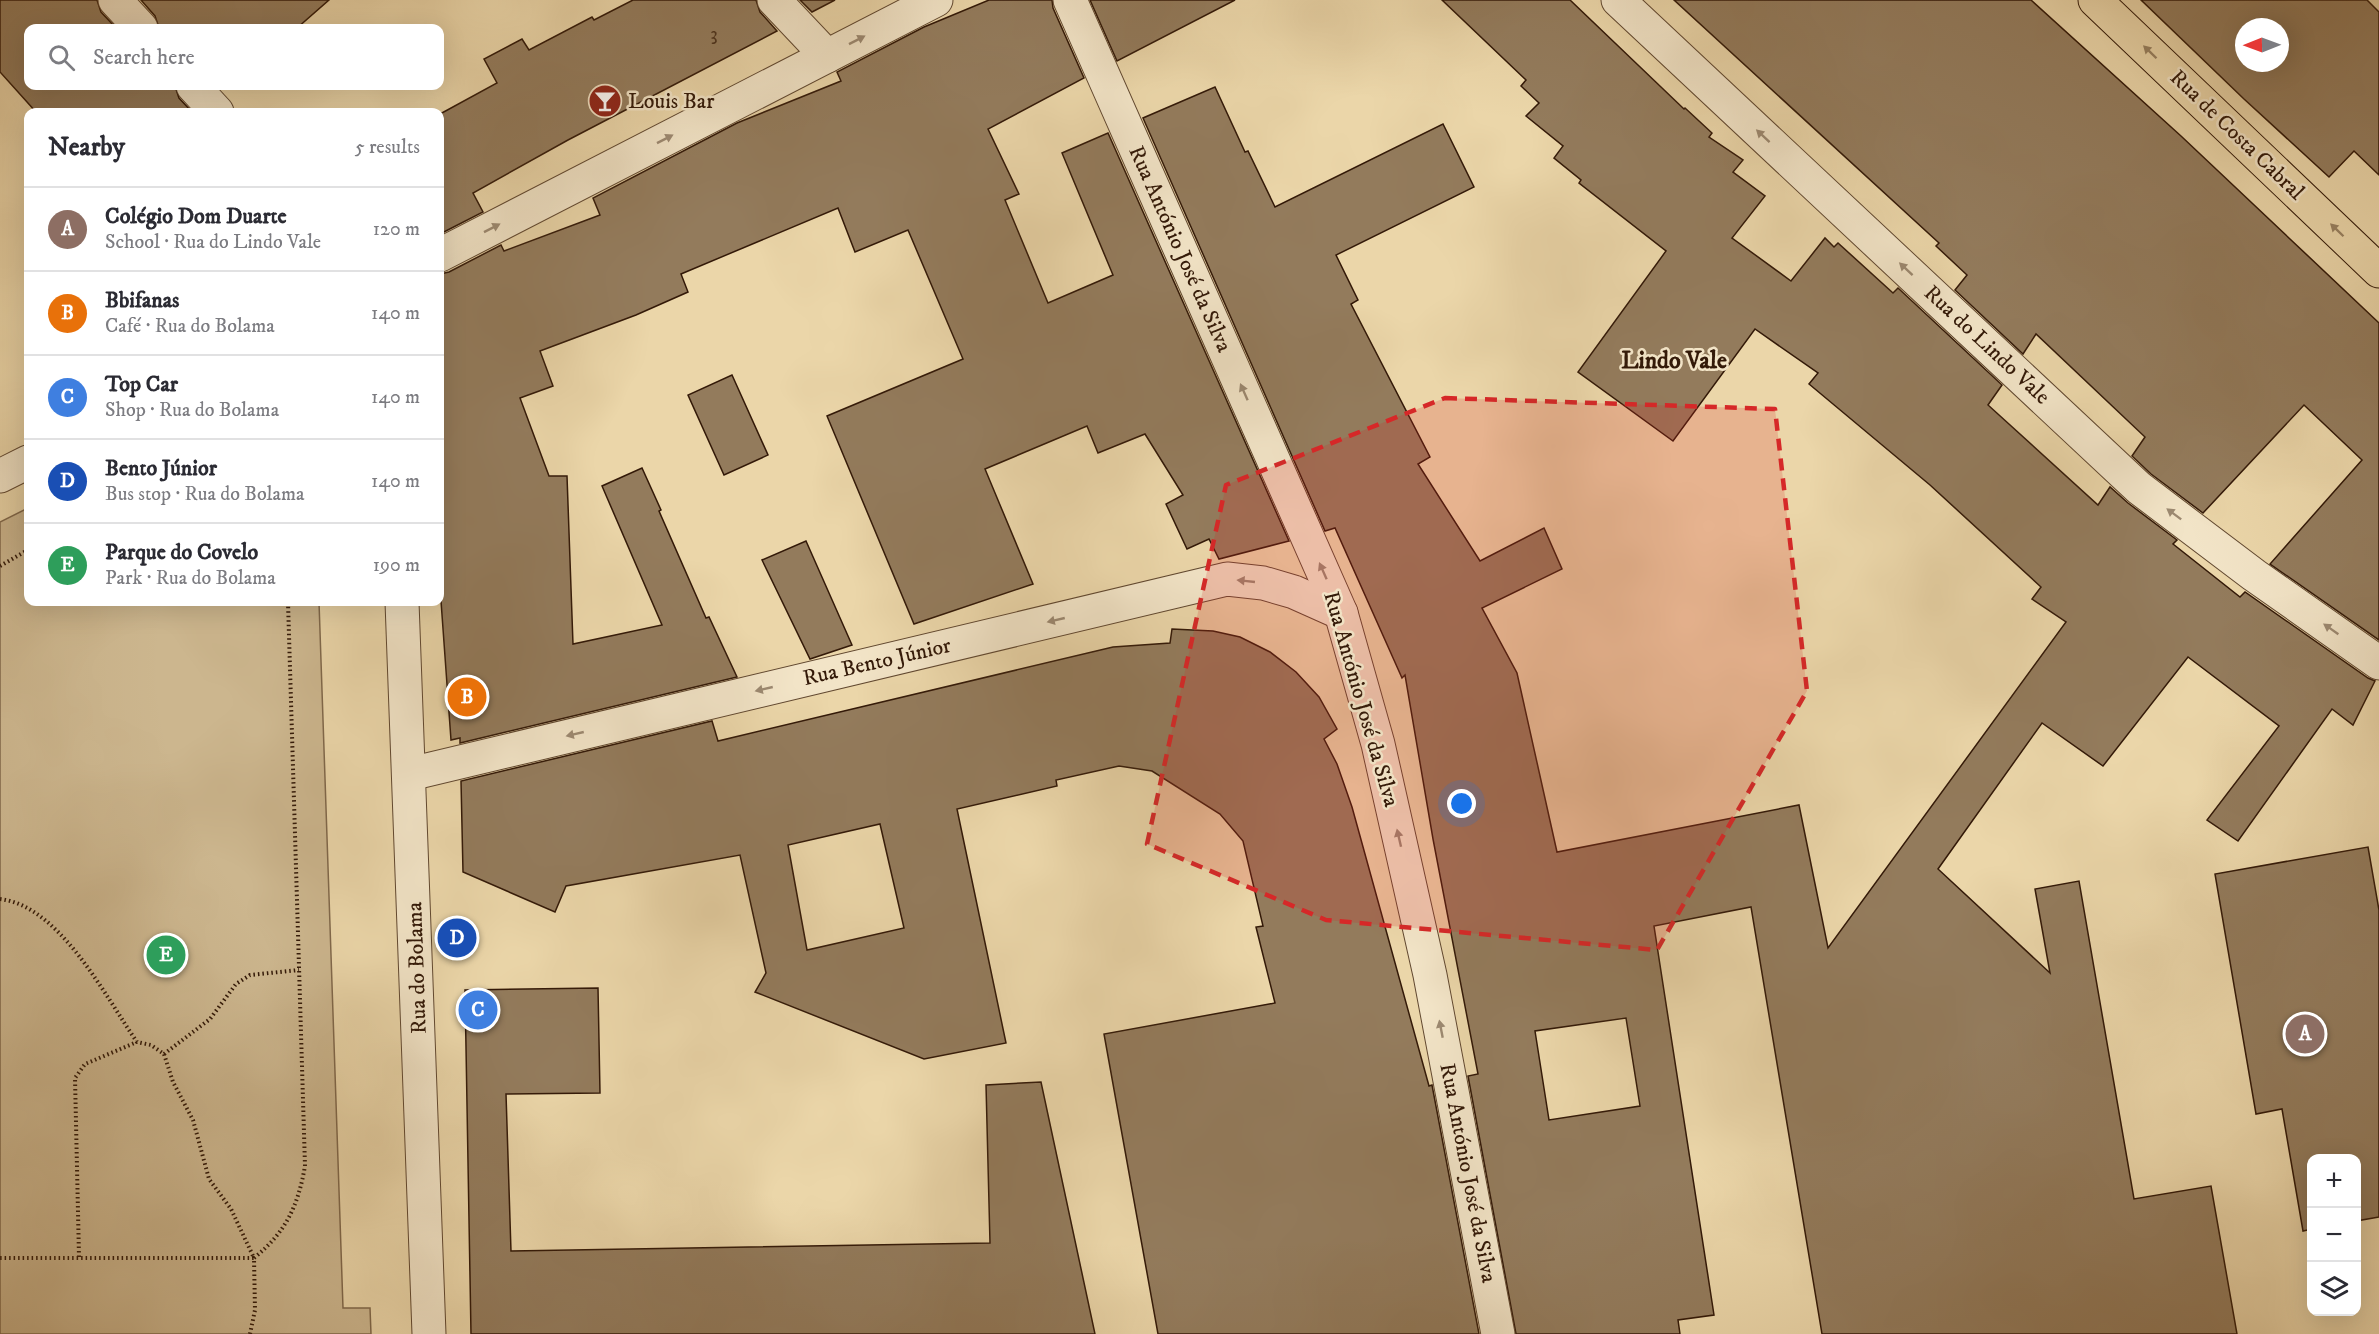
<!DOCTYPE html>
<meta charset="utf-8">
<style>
:root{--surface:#fff;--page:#f7f7f7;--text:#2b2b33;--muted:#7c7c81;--line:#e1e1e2;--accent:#ea580c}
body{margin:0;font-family:"IM FELL DW Pica",serif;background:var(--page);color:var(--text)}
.controls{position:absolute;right:18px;bottom:18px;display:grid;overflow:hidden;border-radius:12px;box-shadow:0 6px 24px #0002}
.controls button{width:54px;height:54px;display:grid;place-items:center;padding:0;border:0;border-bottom:2px solid var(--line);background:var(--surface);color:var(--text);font:30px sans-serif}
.compass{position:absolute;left:2235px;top:18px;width:54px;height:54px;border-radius:50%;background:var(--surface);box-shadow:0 6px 24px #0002;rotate:269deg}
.you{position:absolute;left:1462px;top:804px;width:21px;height:21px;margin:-15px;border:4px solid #fff;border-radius:50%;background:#1a73e8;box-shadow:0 0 0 9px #1a73e833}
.badge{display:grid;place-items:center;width:39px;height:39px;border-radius:50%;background:var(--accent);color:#fff;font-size:20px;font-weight:700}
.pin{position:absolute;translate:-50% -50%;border:3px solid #fff;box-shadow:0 2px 6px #0006}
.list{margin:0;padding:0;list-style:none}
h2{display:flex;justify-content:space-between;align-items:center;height:78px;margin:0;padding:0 24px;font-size:26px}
h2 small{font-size:20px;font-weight:400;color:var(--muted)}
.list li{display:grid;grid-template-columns:39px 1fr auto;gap:18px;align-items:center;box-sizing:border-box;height:84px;padding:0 24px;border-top:2px solid var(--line)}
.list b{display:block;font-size:22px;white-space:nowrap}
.list p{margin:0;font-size:20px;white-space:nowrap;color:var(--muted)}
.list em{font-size:20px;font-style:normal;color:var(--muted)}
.icon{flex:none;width:33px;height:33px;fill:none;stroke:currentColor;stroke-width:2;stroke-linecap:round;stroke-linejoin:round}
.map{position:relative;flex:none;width:2379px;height:1334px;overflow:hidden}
.search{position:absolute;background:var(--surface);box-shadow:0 6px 24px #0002;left:24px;top:24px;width:420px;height:66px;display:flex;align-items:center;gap:15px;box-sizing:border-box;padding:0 21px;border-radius:12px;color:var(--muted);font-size:22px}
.panel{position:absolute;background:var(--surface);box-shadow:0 6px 24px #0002;left:24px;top:108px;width:420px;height:498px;border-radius:12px}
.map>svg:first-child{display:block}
.green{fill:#ccb68e;stroke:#80684b;stroke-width:1.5}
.building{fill:#937b5c;stroke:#331908;stroke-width:1.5;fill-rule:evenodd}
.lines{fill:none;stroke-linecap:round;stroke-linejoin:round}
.minor-casing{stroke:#614830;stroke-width:35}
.major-casing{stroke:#331908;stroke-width:35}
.path{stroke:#331908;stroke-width:4;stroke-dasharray:1.5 3;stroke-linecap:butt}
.minor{stroke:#f2e4c7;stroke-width:33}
.major{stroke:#ebd6a9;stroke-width:33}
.oneway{fill:#9c8971}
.oneway2{fill:#988161}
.marked{fill:#d62828;fill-opacity:0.2;stroke:#d62828;stroke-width:4.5;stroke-dasharray:12 8;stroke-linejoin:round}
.labels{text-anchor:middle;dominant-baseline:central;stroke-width:5;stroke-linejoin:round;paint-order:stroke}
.number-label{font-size:20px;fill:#4b321d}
.poi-label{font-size:22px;fill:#331908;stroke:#f2e4c7;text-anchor:start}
.street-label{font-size:22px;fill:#331908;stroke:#f2e4c7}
.neighbourhood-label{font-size:24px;font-weight:bold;fill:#331908;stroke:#f2e4c7}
</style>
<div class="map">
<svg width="2379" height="1334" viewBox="0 0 2379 1334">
<rect width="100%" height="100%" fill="#ebd6a9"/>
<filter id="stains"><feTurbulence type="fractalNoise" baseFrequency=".00333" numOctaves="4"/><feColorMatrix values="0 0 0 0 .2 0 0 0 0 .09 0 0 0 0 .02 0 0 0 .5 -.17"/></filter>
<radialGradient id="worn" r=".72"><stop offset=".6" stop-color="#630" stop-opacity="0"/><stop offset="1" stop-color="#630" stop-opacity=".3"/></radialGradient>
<polygon class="green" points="28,508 28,602 319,602 343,1308 370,1308 371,1334 0,1334 0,522"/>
<g class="building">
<polygon points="0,0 97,0 101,12 116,28 28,28 28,86 175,86 179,98 192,112 36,112 0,72"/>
<polygon points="141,0 329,0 297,28 159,28 155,16"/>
<polygon points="633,0 756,0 760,12 777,31 568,140 473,193 483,212 440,234 440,114 497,83 484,59 522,39 529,50 592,17 594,20"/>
<polygon points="800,0 835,0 812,12"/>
<polygon points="989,0 1052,0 1053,8 1084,78 988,129 1019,194 1005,200 1048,303 1113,275 1062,153 1108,133 1289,541 1219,559 1209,539 1187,549 1166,504 1183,495 1145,434 1098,453 1087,426 985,469 1033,584 914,624 827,416 963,359 908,230 855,252 838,208 681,274 688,292 636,315 540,351 553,386 520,398 549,476 567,476 573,644 662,625 602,486 642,468 661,510 659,511 706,618 709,617 737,677 460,743 460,738 451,740 440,587 440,274 449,272 501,245 504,251 600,215 593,198 737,123 841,81 837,72 924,27"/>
<polygon points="1090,0 1235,0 1117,61"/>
<path d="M1442,0H1570L1684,109L1685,108L1712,133L1709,137L1743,160L1733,172L1765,196L1732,238L1791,281L1825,238L1834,247L1838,243L1893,293L1898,288L2002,385L1988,405L2098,505L2110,487L2128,503L2177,540L2173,544L2240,597L2245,592L2368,678L2375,681L2353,725L2332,709L2238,841L2207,820L2279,726L2188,657L2103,766L2042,723L1938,869L2050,973L2035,889L2079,881L2134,1199L2211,1186L2237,1334H1822L1751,907L1654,926L1714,1315L1678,1320L1680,1334H1516L1468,1076L1478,1074L1433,839L1405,675L1402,678L1335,528L1325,531L1143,118L1215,87L1245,152L1248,151L1275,207L1443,124L1474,187L1336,255L1358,300L1351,304L1430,457L1418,464L1480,561L1544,528L1562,569L1482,608L1517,673L1557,852L1799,805L1828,948L2066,622L2032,599L2041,587L1930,485L1809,384L1818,373L1755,329L1673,441L1578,372L1666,251L1579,183L1581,180L1554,158L1563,146L1526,116L1539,103L1521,86L1526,80ZM1626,1018L1640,1106L1549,1120L1535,1031Z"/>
<polygon points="1674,0 2031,0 2181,136 2379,323 2379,640 2270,564 2362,460 2304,405 2203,513 2151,474 2132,456 2145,437 2036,334 2023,354 1955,290 1967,275 1936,246 1939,243"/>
<path d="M2141,0H2367L2379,12V175L2354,151L2329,177L2244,99ZM2244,27H2280V63H2244Z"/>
<polygon points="732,375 768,455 724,475 688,395"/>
<polygon points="806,541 852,645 810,659 762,560"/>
<path d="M1172,629L1213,631L1240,637L1270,652L1296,672L1319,697L1337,729L1324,739L1337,764L1352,807L1429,1086L1432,1085L1479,1334H1158L1104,1034L1275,1003L1256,927L1263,926L1243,841L1220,814L1152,771L1119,766L1056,780L1057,786L957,809L1006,1043L924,1059L755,992L766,973L740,855L566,886L555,912L463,872L461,781L712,721L718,741L1113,647L1170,643ZM880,824L904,928L807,950L788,845Z"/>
<polygon points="2368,847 2379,910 2379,1217 2356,1221 2356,1158 2312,1158 2312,1229 2303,1231 2282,1109 2256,1114 2215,874"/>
<polygon points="598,988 600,1093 506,1094 511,1251 990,1243 986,1085 1041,1082 1095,1334 471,1334 465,990"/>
</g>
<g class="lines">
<g class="minor-casing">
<g id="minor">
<polyline points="115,0 141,28"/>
<polyline points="774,0 827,56"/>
<polyline points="1070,0 1341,613 1378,744 1430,975 1498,1334"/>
<polyline points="1618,0 2139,488 2254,575 2379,663"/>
<polyline points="193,86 217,112"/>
<polyline points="440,255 936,0"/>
<polyline points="0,476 28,462"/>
<polyline points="402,602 429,1334"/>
<polyline points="410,774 1227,579 1263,583 1294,592 1341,613"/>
</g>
</g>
<g class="major-casing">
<polyline id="major" points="2095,0 2379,271"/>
</g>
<g class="path">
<polyline points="0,566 28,550"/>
<path d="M0,899C60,906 105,996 137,1042L151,1045L164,1054L173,1082L193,1120L209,1179L231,1209L254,1258H0"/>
<polyline points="164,1054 210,1019 236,984 250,975 299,970"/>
<polyline points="79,1257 75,1078 85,1064 137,1042"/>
<path d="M250,1334L255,1310L254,1258C286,1232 298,1206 305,1166L288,602"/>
</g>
<use href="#minor" class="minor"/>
<use href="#major" class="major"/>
</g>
<defs><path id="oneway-solid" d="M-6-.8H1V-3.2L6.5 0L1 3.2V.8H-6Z" transform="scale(1.5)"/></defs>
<g class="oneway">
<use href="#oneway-solid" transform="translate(857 40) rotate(-27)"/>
<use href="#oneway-solid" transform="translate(1763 136) rotate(-137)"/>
<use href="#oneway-solid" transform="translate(665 139) rotate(-27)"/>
<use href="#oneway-solid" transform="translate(492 228) rotate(-27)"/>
<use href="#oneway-solid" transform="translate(1906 269) rotate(-137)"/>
<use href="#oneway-solid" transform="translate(1244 392) rotate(-114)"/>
<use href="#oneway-solid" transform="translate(2174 514) rotate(-143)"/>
<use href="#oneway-solid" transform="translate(1323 571) rotate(-114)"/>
<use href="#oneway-solid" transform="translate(1246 581) rotate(-174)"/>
<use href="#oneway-solid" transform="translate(1056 620) rotate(167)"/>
<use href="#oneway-solid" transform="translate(2331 629) rotate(-145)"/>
<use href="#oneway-solid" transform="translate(764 689) rotate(167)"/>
<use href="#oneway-solid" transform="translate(575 734) rotate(167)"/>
<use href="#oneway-solid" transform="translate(1399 838) rotate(-103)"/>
<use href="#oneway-solid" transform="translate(1441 1029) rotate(-101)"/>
</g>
<g class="oneway2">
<use href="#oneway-solid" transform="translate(2150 52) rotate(-136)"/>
<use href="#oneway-solid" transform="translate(2337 230) rotate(-136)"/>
</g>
<path class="marked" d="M1445,398L1775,409L1807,691L1657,950L1326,920L1147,844L1226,485Z"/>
<defs>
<g id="bar-disc" transform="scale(1.725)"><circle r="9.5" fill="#8f2418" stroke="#f2e4c7"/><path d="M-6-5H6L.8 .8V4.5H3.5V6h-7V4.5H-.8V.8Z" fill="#fff"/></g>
</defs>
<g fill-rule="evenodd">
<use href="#bar-disc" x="605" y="101"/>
</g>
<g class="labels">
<g class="number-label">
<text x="714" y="34">3</text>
</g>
<g class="poi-label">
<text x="628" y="101">Louis Bar</text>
</g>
<g class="street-label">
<text transform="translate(2237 135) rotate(44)">Rua de Costa Cabral</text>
<text transform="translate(1180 249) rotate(66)">Rua António José da Silva</text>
<text transform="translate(1987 345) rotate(43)">Rua do Lindo Vale</text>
<text transform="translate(877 662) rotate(-13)">Rua Bento Júnior</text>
<text transform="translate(1361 699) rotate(74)">Rua António José da Silva</text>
<text transform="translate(417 968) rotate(-92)">Rua do Bolama</text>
<text transform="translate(1468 1173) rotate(79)">Rua António José da Silva</text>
</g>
<g class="neighbourhood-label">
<text x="1674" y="361">Lindo Vale</text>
</g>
</g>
<rect width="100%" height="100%" filter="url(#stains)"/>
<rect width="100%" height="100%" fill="url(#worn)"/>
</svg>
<div class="controls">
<button>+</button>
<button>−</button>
<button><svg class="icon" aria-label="layers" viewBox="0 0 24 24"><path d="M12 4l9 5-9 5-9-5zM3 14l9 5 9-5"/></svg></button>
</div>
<svg class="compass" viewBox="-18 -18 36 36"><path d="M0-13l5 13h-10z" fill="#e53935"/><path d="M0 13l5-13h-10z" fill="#7c7c81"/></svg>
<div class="you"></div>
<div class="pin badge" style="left:2305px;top:1034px;background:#8d6e63">A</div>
<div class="pin badge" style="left:467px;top:697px;background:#e8710a">B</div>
<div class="pin badge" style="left:478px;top:1010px;background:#3f7fe0">C</div>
<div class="pin badge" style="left:457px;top:938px;background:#1a4fb4">D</div>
<div class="pin badge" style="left:166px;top:955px;background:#2e9e5b">E</div>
<div class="search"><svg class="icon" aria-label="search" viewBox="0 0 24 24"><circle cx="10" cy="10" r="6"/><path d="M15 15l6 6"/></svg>Search here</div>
<section class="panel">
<h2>Nearby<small>5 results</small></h2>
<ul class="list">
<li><span class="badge" style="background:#8d6e63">A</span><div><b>Colégio Dom Duarte</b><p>School · Rua do Lindo Vale</p></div><em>120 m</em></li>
<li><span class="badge" style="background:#e8710a">B</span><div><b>Bbifanas</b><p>Café · Rua do Bolama</p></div><em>140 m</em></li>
<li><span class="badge" style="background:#3f7fe0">C</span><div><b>Top Car</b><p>Shop · Rua do Bolama</p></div><em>140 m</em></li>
<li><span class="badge" style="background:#1a4fb4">D</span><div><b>Bento Júnior</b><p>Bus stop · Rua do Bolama</p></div><em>140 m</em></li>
<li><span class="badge" style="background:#2e9e5b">E</span><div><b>Parque do Covelo</b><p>Park · Rua do Bolama</p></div><em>190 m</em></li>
</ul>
</section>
</div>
